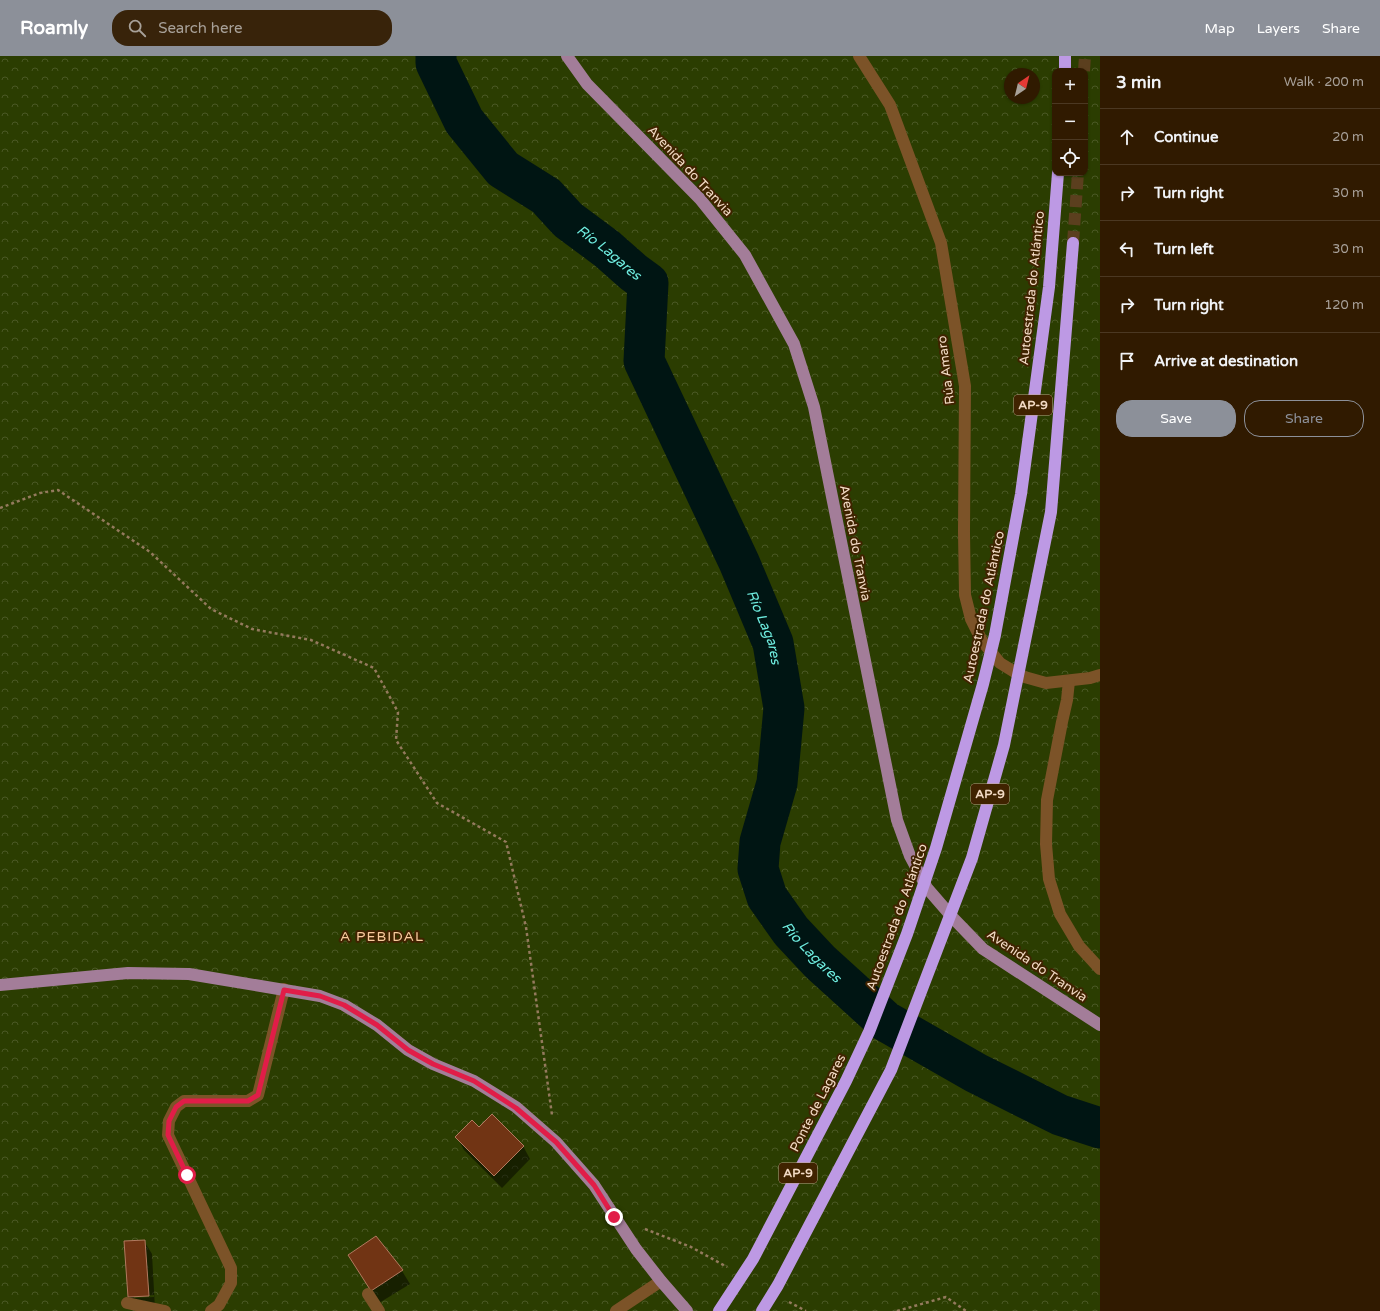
<!DOCTYPE html>
<meta charset="utf-8">
<style>
:root{--surface:#301a00;--page:#38230a;--text:#f1f3f6;--muted:#a8a199;--line:#4b3822;--accent:#8c9099}
body{margin:0;font-family:"Varela Round",sans-serif;background:var(--page);color:var(--text)}
.controls{position:absolute;right:12px;top:12px;display:grid;overflow:hidden;border-radius:8px;box-shadow:0 1px 3px #0004}
.controls button{width:36px;height:36px;display:grid;place-items:center;padding:0;border:0;border-bottom:1px solid var(--line);background:var(--surface);color:var(--text);font:20px sans-serif}
.compass{position:absolute;left:1004px;top:12px;width:36px;height:36px;border-radius:50%;background:var(--surface);box-shadow:0 1px 3px #0004;rotate:35deg}
.stop{position:absolute;width:12px;height:12px;margin:-9px;border:3px solid #e11d48;border-radius:50%;background:#fff}
.stop.end{background:#e11d48;border-color:#fff;box-shadow:0 1px 4px #0008}
.list{margin:0;padding:0;list-style:none}
h2{display:flex;justify-content:space-between;align-items:center;height:52px;margin:0;padding:0 16px;font-size:17px}
h2 small{font-size:13px;font-weight:400;color:var(--muted)}
.list li{display:grid;grid-template-columns:26px 1fr auto;gap:12px;align-items:center;box-sizing:border-box;height:56px;padding:0 16px;border-top:1px solid var(--line)}
.list b{display:block;font-size:15px;white-space:nowrap}
.list em{font-size:13px;font-style:normal;color:var(--muted)}
.actions{display:flex;gap:8px;padding:12px 16px}
.actions a{flex:1;padding:9px 0;border:1px solid var(--accent);border-radius:16px;text-align:center;font-size:14px;color:var(--accent)}
.actions .main{background:var(--accent);color:#fff}
.icon{flex:none;width:22px;height:22px;fill:none;stroke:currentColor;stroke-width:2;stroke-linecap:round;stroke-linejoin:round}
.map{position:relative;flex:none;width:1100px;height:1255px;overflow:hidden}
header{display:flex;align-items:center;gap:24px;box-sizing:border-box;height:56px;padding:0 20px;background:var(--accent);color:#fff}
header strong{font-size:19px}
nav{display:flex;gap:22px;margin-inline-start:auto;font-size:14px}
.search{width:280px;height:36px;background:var(--page);display:flex;align-items:center;gap:10px;box-sizing:border-box;padding:0 14px;border-radius:16px;color:var(--muted);font-size:15px}
main{display:flex}
aside{flex:1;background:var(--surface)}
.map>svg:first-child{display:block}
.forest{fill:url(#forest-crowns);fill-rule:evenodd}
.shadow{fill:#0007;fill-rule:evenodd}
.lines{fill:none;stroke-linecap:round;stroke-linejoin:round}
.river{stroke:#001513;stroke-width:41}
.building{fill:#713414;stroke:#b1795f}
.highway-tunnel{stroke:#5b3f1e;stroke-width:12;stroke-dasharray:12 6;stroke-linecap:butt}
.path{stroke:#947a5d;stroke-width:2.5;stroke-dasharray:3 3;stroke-linecap:butt}
.minor{stroke:#7c5328;stroke-width:12}
.major{stroke:#a37d99;stroke-width:12}
.highway{stroke:#bd99e4;stroke-width:12}
.route{stroke:#e11d48;stroke-width:5}
.labels{text-anchor:middle;dominant-baseline:central;stroke-width:4;stroke-linejoin:round;paint-order:stroke}
.shield{fill:#402300;stroke:#bda48a;stroke-width:1}
.shield-label{font-size:12px;font-weight:bold;fill:#f3dbc5}
.street-label{font-size:13px;fill:#f3dbc5;stroke:#402300}
.water-label{font-size:14px;font-style:italic;fill:#6eecdf;stroke:#402300}
.neighbourhood-label{font-size:14px;letter-spacing:1px;fill:#f9cb9d;stroke:#402300}
</style>
<header>
<strong>Roamly</strong>
<div class="search"><svg class="icon" aria-label="search" viewBox="0 0 24 24"><circle cx="10" cy="10" r="6"/><path d="M15 15l6 6"/></svg>Search here</div>
<nav><a>Map</a><a>Layers</a><a>Share</a></nav>
</header>
<main>
<div class="map">
<svg width="1100" height="1255" viewBox="0 0 1100 1255">
<defs>
<pattern id="forest-crowns" width="20" height="18" patternUnits="userSpaceOnUse"><rect width="20" height="18" fill="#2b3d01"/><path d="M2 6a3 3 0 1 1 6 0M12 15a3 3 0 1 1 6 0" fill="none" stroke="#4a5825"/></pattern>
</defs>
<rect width="100%" height="100%" fill="#402300"/>
<path class="forest" d="M0,0H1100V1255H0ZM1055,15H1085V117H1055ZM1010,18H1034V42H1010Z"/>
<g class="shadow">
<polygon points="479,1073 523,1090 530,1103 502,1132 464,1094 457,1081"/>
<polygon points="376,1182 402,1215 410,1228 379,1247 357,1212"/>
<path d="M144,1185L152,1198L155,1253L136,1254L129,1241ZM154,1239V1241L134,1242V1240Z"/>
</g>
<g class="lines">
<path class="river" id="s1" d="M436,0V7L464,65L503,113L546,140L568,164L607,193L633,216L648,227L644,305L739,506L773,587L784,652L777,727L760,786L758,813L767,841L791,875L820,906L885,965L976,1017L1060,1059L1100,1072"/>
</g>
<g class="building">
<polygon points="492,1058 524,1090 494,1120 455,1081 472,1064 479,1071"/>
<polygon points="376,1180 403,1214 371,1235 348,1199"/>
<polygon points="145,1184 149,1240 128,1241 124,1185"/>
</g>
<g class="lines">
<g class="highway-tunnel">
<polyline points="1084,15 1085,0"/>
<polyline points="1073,187 1078,117"/>
</g>
<g class="path">
<polyline points="0,452 40,437 58,434 150,496 211,553 252,573 311,584 374,612 398,656 396,684 437,747 506,786 526,871 552,1059"/>
<polyline points="645,1173 691,1191 727,1211"/>
<polyline points="789,1246 806,1255"/>
<polyline points="897,1255 946,1241 966,1255"/>
</g>
<g class="minor">
<polyline points="859,0 890,49 941,187 965,330 964,476 965,539 971,563 982,585 1000,607 1021,620 1046,627 1090,622 1100,619"/>
<polyline points="1069,625 1067,644 1062,666 1047,744 1046,788 1049,823 1060,858 1079,890 1100,913"/>
<polyline points="368,1238 379,1255"/>
<polyline points="127,1247 165,1255"/>
<polyline points="211,1255 219,1249 231,1227 231,1212 168,1079 169,1065 176,1051 184,1045 248,1045 258,1039 284,933"/>
<polyline points="616,1255 661,1225"/>
</g>
<g class="major">
<polyline points="567,0 587,28 700,143 745,199 794,288 814,351 897,764 910,800 927,832 953,862 983,893 1100,969"/>
<polyline points="0,929 128,917 189,918 320,940 344,949 377,969 408,994 433,1008 474,1025 516,1051 556,1086 594,1129 636,1193 661,1225 687,1255"/>
</g>
<g class="highway">
<polyline points="1065,15 1065,0"/>
<polyline points="719,1255 753,1203 846,1025 869,976 907,878 936,792 983,628 995,579 1021,438 1049,231 1058,117"/>
<polyline points="762,1255 778,1229 891,1014 972,802 1004,689 1051,456 1073,187"/>
</g>
</g>
<g class="lines">
<polyline class="route" points="187,1119 168,1079 169,1065 176,1051 184,1045 248,1045 258,1039 284,934 320,940 344,949 377,969 408,994 433,1008 474,1025 516,1052 556,1086 594,1129 614,1161"/>
</g>
<g class="labels">
<g class="shield">
<rect x="1014" y="339" width="38" height="20" rx="3"/>
<rect x="971" y="728" width="38" height="20" rx="3"/>
<rect x="779" y="1107" width="38" height="20" rx="3"/>
</g>
<g class="shield-label">
<text x="1033" y="349">AP-9</text>
<text x="990" y="738">AP-9</text>
<text x="798" y="1117">AP-9</text>
</g>
<g class="street-label">
<text transform="translate(690 115) rotate(47)">Avenida do Tranvia</text>
<text transform="translate(1032 232) rotate(-84)">Autoestrada do Atlántico</text>
<text transform="translate(946 314) rotate(-97)">Rúa Amaro</text>
<text transform="translate(855 487) rotate(79)">Avenida do Tranvia</text>
<text transform="translate(984 551) rotate(-78)">Autoestrada do Atlántico</text>
<text transform="translate(897 861) rotate(-70)">Autoestrada do Atlántico</text>
<text transform="translate(1037 910) rotate(34)">Avenida do Tranvia</text>
<text transform="translate(818 1047) rotate(-63)">Ponte de Lagares</text>
</g>
<g class="water-label">
<text stroke="none"><textPath href="#s1" startOffset="269">Río Lagares</textPath></text>
<text stroke="none"><textPath href="#s1" startOffset="689">Río Lagares</textPath></text>
<text stroke="none"><textPath href="#s1" startOffset="1037">Río Lagares</textPath></text>
</g>
<g class="neighbourhood-label">
<text x="382" y="880">A PEBIDAL</text>
</g>
</g>
</svg>
<div class="controls">
<button>+</button>
<button>−</button>
<button><svg class="icon" aria-label="locate" viewBox="0 0 24 24"><circle cx="12" cy="12" r="6"/><path d="M12 2v4M12 18v4M2 12h4M18 12h4"/></svg></button>
</div>
<svg class="compass" viewBox="-18 -18 36 36"><path d="M0-13l5 13h-10z" fill="#e53935"/><path d="M0 13l5-13h-10z" fill="#a8a199"/></svg>
<div class="stop" style="left:187px;top:1119px"></div>
<div class="stop end" style="left:614px;top:1161px"></div>
</div>
<aside>
<h2>3 min<small>Walk · 200 m</small></h2>
<ul class="list">
<li><svg class="icon" aria-label="ahead" viewBox="0 0 24 24"><path d="M12 20V5M6 11l6-6 6 6"/></svg><div><b>Continue</b></div><em>20 m</em></li>
<li><svg class="icon" aria-label="right" viewBox="0 0 24 24"><path d="M7 20v-9h11M14 6l5 5-5 5"/></svg><div><b>Turn right</b></div><em>30 m</em></li>
<li><svg class="icon" aria-label="left" viewBox="0 0 24 24"><path d="M17 20v-9H6M10 6l-5 5 5 5"/></svg><div><b>Turn left</b></div><em>30 m</em></li>
<li><svg class="icon" aria-label="right" viewBox="0 0 24 24"><path d="M7 20v-9h11M14 6l5 5-5 5"/></svg><div><b>Turn right</b></div><em>120 m</em></li>
<li><svg class="icon" aria-label="arrive" viewBox="0 0 24 24"><path d="M6 21V4h12l-3 4 3 4H6"/></svg><div><b>Arrive at destination</b></div></li>
</ul>
<div class="actions"><a class="main">Save</a><a>Share</a></div>
</aside>
</main>
